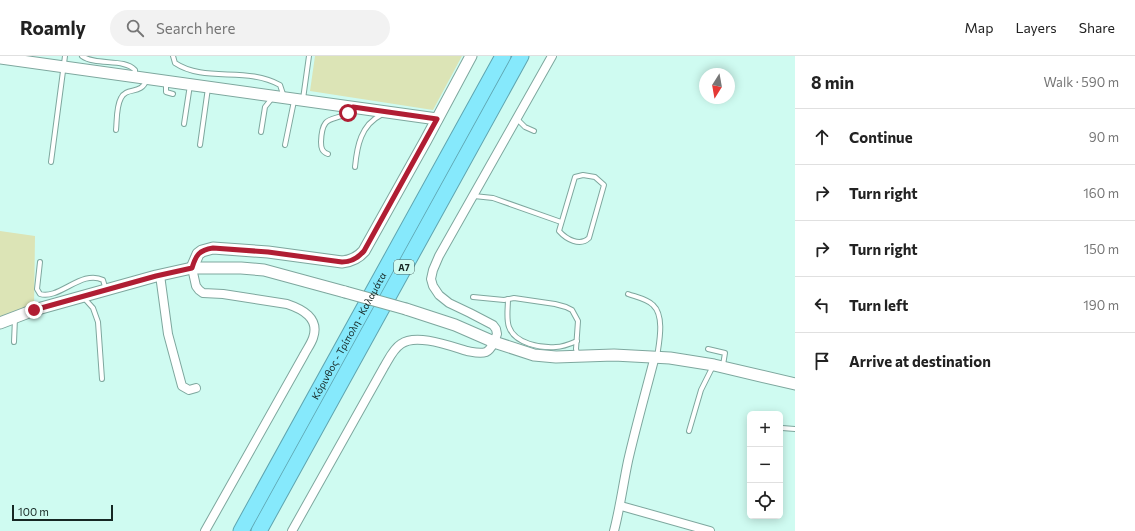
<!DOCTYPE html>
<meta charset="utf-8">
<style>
:root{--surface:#fff;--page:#f2f2f2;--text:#222;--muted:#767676;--line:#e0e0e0}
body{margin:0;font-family:Commissioner,sans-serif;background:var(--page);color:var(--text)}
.controls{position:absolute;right:12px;bottom:12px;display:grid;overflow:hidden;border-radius:6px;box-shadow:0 2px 10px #0003}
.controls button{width:36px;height:36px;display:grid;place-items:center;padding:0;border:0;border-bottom:1px solid var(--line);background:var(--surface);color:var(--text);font:20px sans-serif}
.compass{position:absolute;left:699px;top:12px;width:36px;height:36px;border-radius:50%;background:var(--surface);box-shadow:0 2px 10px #0003;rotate:191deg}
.scale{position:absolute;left:12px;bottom:10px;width:101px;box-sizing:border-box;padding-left:4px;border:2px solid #162724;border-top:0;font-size:11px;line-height:14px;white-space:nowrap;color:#162724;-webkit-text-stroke:3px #cffbf1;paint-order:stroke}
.stop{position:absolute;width:12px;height:12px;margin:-9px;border:3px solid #b01d33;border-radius:50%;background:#fff}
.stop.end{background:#b01d33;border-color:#fff;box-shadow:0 1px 4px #0008}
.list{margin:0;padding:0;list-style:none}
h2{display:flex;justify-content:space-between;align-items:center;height:52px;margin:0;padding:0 16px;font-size:17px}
h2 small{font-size:13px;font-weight:400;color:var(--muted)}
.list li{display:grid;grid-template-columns:26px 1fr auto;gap:12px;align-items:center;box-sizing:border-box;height:56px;padding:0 16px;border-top:1px solid var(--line)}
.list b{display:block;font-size:15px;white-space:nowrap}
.list em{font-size:13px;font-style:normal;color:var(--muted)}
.icon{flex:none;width:22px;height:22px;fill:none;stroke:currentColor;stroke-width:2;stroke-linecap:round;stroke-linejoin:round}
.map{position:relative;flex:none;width:795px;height:475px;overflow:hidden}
header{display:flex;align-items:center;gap:24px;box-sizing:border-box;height:56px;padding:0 20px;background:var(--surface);border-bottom:1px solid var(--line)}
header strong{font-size:19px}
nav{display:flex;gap:22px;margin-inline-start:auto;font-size:14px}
.search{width:280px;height:36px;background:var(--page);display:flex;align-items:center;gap:10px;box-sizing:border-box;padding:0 14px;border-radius:22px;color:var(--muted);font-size:15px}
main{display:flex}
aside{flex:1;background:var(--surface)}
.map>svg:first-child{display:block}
.green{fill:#dce4b6}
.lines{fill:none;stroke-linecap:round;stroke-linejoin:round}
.lane-casing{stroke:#7ea79e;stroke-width:6}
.street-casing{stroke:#7ea79e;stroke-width:10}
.secondary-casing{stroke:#7ea79e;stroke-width:13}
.highway-casing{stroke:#5fa5b0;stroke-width:17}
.lane{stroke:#fff;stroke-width:4}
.street{stroke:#fff;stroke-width:8}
.secondary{stroke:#fff;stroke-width:11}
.highway{stroke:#86e9fc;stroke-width:15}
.secondary-bridge-casing{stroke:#7ea79e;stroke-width:13;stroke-linecap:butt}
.secondary-bridge{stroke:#fff;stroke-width:11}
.route{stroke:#b01d33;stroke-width:5}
.labels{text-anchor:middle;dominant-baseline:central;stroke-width:4;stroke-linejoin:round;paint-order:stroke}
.shield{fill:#cffbf1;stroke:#4e6762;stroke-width:1}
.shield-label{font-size:9px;font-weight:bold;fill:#162724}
.street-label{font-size:10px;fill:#162724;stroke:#cffbf1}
</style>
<header>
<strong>Roamly</strong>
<div class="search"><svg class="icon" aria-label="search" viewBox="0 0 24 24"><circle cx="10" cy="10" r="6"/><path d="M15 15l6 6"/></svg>Search here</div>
<nav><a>Map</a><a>Layers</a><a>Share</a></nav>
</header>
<main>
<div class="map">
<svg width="795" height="475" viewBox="0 0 795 475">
<rect width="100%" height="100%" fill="#cffbf1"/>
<g class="green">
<polygon points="315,0 462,0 433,54 310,35"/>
<polygon points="510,0 514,0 252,475 248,475"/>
<polygon points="0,175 35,180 34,252 0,264"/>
</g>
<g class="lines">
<g class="lane-casing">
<g id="lane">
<path d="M82,0C96,10 124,2 135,14V20"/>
<path d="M173,0L175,7C205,27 247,10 280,29L284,41"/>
<polyline points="166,26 166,36 173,38"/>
<polyline points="303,43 309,0"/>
<polyline points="517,63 525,71 534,75"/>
<polyline points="184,68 190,29"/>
<path d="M116,74C117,65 116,51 121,42C127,30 141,40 147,23"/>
<polyline points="261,76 265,51 273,41"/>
<polyline points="200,89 208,32"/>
<polyline points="285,89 294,45"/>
<path d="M328,98C322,96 321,92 321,86C322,53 337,69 352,53"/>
<polyline points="51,106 65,0"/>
<path d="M355,111C357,90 361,69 381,59"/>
<path d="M583,119L595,121L604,129L589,182C580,191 566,183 559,175L575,121Z"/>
<polyline points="474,140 493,142 561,166"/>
<path d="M40,206L37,233L40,238C59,244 82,213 103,224L106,234"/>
<path d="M628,238C636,241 647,243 653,249C665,260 659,287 657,301"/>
<polyline points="473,241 504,244 514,242 555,248 566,251 572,254 578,265 576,293 578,300"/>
<polyline points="84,242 93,252 98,266 102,323"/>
<path d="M508,243C508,252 506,263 509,271C515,288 541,292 556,291C563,291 570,288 577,285"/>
<polyline points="14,286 15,262"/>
<polyline points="708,293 725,297 723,309"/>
<polyline points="782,372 795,373"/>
<polyline points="689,375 701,334 713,310"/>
</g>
</g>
<g class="street-casing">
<g id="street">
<path d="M192,212L196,230L199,234L203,237L223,238L287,248C302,253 320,262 313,282C311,288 307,293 304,299L205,475"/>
<polyline points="160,219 168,278 182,330 189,334 196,332"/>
<polyline points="621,450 710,475"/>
<path d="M292,475L384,311C389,303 393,293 401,288C416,277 450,290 467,295C473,296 480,298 486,296C492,293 495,284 497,278L496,273L493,269L470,257L449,247L439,239L433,230L431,223L433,214L439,200L552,0"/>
<path d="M614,475C620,452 623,429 628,405C636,370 646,335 655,300"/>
</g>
</g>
<g class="secondary-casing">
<g id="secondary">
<polyline points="0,2 437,63"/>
<path d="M192,212L198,198L202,195L213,192L268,196L342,206C352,205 358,202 364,195L426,84L471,0"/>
<polyline points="406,253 455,269 494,286 534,299 556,301 614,299 670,302 714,309 795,328"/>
<polyline points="0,267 34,254 156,220 192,212 241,212 264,214 345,236"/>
</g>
</g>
<g class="highway-casing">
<g id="highway">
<path id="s1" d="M241,475L503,0"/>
<polyline points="259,475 521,0"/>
</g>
</g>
<use href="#lane" class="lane"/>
<use href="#street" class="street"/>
<use href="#secondary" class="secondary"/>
<use href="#highway" class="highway"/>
<g class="secondary-bridge-casing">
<polyline id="secondary-bridge" points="345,236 406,253"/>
</g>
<use href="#secondary-bridge" class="secondary-bridge"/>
</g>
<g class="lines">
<path class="route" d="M34,254L156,220L192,212C196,199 199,194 213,192L268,196L342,206C352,206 358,202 364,195L437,63L353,51L348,57"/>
</g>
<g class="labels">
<rect class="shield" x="394" y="204" width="20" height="14" rx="3"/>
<g class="shield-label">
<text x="404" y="211">Α7</text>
</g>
<g class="street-label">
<text stroke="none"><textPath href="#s1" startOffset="223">Κόρινθος - Τρίπολη - Καλαμάτα</textPath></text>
</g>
</g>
</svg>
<div class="controls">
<button>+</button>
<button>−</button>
<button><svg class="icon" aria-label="locate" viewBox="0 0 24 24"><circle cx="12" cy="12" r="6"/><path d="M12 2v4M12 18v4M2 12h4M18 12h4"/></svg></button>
</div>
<svg class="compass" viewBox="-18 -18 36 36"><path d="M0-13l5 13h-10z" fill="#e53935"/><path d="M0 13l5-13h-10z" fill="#767676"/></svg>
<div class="scale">100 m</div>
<div class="stop" style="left:348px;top:57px"></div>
<div class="stop end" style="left:34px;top:254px"></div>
</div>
<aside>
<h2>8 min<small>Walk · 590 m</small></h2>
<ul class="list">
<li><svg class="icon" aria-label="ahead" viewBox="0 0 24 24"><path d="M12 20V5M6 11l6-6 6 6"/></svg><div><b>Continue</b></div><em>90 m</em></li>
<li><svg class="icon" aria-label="right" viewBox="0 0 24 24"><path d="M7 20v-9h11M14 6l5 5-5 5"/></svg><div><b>Turn right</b></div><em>160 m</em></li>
<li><svg class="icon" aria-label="right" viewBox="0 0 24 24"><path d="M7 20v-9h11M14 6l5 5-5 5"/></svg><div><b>Turn right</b></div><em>150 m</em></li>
<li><svg class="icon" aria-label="left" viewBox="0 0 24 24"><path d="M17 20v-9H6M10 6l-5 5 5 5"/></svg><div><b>Turn left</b></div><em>190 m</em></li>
<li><svg class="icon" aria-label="arrive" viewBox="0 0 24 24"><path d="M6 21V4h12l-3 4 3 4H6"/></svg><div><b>Arrive at destination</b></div></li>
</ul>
</aside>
</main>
